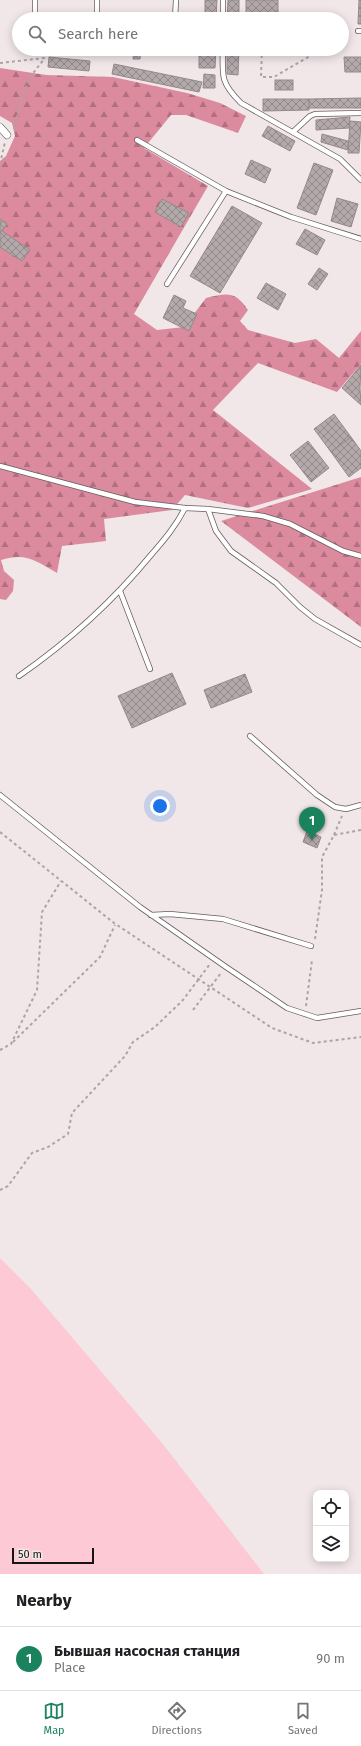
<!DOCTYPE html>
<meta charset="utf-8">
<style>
:root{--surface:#fff;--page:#f2f2f2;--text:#202124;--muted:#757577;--line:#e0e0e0;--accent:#1a825d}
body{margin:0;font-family:"Fira Sans",sans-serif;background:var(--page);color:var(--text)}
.controls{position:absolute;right:12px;bottom:12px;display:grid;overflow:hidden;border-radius:8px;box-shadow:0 2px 10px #0003}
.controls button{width:36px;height:36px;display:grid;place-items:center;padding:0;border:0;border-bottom:1px solid var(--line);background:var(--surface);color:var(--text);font:20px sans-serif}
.scale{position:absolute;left:12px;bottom:10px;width:82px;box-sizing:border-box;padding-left:4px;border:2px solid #171415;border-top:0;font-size:11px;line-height:14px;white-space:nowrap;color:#171415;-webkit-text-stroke:3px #f1e6e8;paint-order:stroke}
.you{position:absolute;left:160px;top:806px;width:14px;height:14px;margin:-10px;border:3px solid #fff;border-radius:50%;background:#1a73e8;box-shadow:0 0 0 6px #1a73e833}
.badge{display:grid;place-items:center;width:26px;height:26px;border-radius:50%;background:var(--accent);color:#fff;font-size:13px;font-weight:700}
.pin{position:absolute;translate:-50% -33px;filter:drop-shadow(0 1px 2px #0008)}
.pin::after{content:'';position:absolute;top:21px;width:14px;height:12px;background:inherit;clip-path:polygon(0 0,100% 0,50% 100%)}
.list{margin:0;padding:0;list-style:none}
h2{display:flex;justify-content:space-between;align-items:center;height:52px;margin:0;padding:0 16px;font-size:17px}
h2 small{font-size:13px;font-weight:400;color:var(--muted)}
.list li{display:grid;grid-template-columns:26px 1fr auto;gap:12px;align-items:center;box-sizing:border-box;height:64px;padding:0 16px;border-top:1px solid var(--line)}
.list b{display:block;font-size:15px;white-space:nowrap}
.list p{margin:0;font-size:13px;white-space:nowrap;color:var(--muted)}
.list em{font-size:13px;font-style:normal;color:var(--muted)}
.icon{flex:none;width:22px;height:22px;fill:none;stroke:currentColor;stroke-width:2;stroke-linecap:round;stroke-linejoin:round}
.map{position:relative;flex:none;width:361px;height:1574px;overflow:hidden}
.search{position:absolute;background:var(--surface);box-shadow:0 2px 10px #0003;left:12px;right:12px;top:12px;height:44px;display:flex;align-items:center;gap:10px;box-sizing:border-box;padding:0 14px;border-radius:22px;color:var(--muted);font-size:15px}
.sheet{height:116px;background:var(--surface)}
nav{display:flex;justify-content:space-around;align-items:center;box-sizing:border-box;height:56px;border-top:1px solid var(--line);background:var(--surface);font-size:11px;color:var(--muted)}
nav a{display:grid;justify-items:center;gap:2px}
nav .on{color:var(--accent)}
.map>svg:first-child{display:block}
.grass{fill:#fdc9d4}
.forest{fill:url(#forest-firs)}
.building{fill:url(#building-cross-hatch);stroke:#948a8c}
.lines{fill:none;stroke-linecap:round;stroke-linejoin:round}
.service-casing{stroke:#655c5e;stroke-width:6}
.pedestrian-casing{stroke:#655c5e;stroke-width:8}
.path{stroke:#ada4a6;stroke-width:2;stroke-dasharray:3 3;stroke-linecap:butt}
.service{stroke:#fff;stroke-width:4.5}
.pedestrian{stroke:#fff;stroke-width:7}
</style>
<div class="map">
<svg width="361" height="1574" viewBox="0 0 361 1574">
<defs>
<pattern id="forest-firs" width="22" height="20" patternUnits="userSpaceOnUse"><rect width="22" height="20" fill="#dc8a9e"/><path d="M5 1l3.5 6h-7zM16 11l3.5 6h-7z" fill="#b17080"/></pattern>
<pattern id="building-cross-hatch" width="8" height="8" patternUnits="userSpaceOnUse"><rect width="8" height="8" fill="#b3a9ab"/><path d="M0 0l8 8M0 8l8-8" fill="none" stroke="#91888a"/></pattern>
</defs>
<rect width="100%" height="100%" fill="#f1e6e8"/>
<polygon class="grass" points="0,1258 30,1288 162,1443 264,1574 0,1574"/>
<g class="forest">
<path d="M0,68L46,75L113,77L187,93L220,103L246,116L238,133L186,115H171L144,148L208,186L134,314L157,330L184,327L206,298C228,293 235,291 248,310L240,321L248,330L295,343L316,339L339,358L361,331V364L337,392L258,363L213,410L312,489L248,508L185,495L172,510L104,519L106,541L62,546L57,573C36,561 26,552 1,560L4,571L14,580L13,591L6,600L0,599V161L6,156L15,136L12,123L0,116Z"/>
<polygon points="361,477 361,627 221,521"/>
</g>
<g class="building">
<polygon points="205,0 217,0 216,19 205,19"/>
<polygon points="228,0 239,0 239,19 227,19"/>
<rect x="246" y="0" width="32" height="19"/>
<polygon points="359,0 361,0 361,24 358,24"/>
<polygon points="134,49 141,50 140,59 133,59"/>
<polygon points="204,49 216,49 215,68 199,68 199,54 204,54"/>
<polygon points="227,49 239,49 238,75 227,74"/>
<polygon points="49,57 90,61 89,71 48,67"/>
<polygon points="344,57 361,57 361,72 345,72"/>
<polygon points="114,64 202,82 199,92 112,74"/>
<polygon points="204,74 215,75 215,88 203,88"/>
<rect x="275" y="80" width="18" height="10"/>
<polygon points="361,98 361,108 309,108 309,99"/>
<polygon points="263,99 309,99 309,110 263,111"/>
<polygon points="350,117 349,128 316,130 316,120"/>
<polygon points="350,121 361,122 359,153 348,153"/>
<polygon points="268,126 295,141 290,151 262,136"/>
<polygon points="322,134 348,141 348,150 321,142"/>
<polygon points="251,160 271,169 265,183 245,174"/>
<polygon points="314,163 333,170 316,215 297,208"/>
<polygon points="337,198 358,204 351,227 331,221"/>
<polygon points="162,199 189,213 181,227 155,212"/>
<polygon points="232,206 262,223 220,293 190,276"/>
<polygon points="0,219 7,224 2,231 30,250 22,261 0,247"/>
<polygon points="305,229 325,240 317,255 296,244"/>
<polygon points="319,268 328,274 317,290 308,284"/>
<polygon points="266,283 286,294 278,310 257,298"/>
<polygon points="174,295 186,301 183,308 197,314 189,331 163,318"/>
<polygon points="361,365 360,388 361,405 342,388"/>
<polygon points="334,414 351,437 331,452 314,429"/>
<polygon points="351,437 361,451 361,468 349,477 331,452"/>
<polygon points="308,441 329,468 311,482 290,455"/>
<polygon points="172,673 186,704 132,728 118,696"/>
<polygon points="245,674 252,692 211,708 204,690"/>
<polygon points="307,831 321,837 317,848 303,842"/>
</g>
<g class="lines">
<g class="service-casing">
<g id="service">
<polyline points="97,0 97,19"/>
<polyline points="35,15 35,0"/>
<polyline points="175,19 176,0"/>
<polyline points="223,19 223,0"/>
<polyline points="358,31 361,31"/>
<path d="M223,49C222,77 221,83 241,103L340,159L361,180"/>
<polyline points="293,132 310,116 315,114 361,113"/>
<polyline points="137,140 226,191"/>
<polyline points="167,284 226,191 291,217 361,239"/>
<polyline points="0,466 135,502 185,508 208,509 263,516 290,524 343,551 361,556"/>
<polyline points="208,509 216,531 231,551 276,583 300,607 315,619 361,645"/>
<polyline points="120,591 150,669"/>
<path d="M19,676C68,642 113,601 151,555C164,540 176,526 185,508"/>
<polyline points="250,736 317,795 335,807 346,809 361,805"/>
<polyline points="0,795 140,907 226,967 287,1008 317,1018 361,1011"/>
<polyline points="151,915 170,914 223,919 311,946"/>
</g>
</g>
<g class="pedestrian-casing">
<polyline id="pedestrian" points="0,127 7,135"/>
</g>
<g class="path">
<polyline points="71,17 71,19"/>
<polyline points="262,49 261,77 274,77 310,56 310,49"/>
<polyline points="0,63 45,58"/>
<polyline points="14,129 23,94 30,77 45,58"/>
<polyline points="0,164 5,142"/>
<polyline points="0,832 114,923 272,1028 313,1043 361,1037"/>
<polyline points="334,835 342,816"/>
<polyline points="315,939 322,890 322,857 334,835 361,830"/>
<polyline points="306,1006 312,960"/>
<polyline points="193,1010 221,973"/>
<polyline points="13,1042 100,957 115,925"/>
<polyline points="0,1050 11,1044 37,990 42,912 61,881"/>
<polyline points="0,1190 8,1186 32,1153 48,1147 68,1134 72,1113 125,1056 133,1042 155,1027 183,1000 210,964"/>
</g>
<use href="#service" class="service"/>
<use href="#pedestrian" class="pedestrian"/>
</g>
</svg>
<div class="controls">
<button><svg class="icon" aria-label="locate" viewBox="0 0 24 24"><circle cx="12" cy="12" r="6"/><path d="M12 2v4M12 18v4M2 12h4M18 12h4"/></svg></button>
<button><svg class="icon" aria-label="layers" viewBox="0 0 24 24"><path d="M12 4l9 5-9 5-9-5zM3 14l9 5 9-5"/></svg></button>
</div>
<div class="scale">50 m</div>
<div class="you"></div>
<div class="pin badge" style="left:312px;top:840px">1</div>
<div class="search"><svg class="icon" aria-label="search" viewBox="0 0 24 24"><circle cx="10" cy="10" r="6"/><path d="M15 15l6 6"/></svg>Search here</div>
</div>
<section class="sheet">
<h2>Nearby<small></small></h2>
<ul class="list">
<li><span class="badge">1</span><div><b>Бывшая насосная станция</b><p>Place</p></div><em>90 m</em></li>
</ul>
</section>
<nav>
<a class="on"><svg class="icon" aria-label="map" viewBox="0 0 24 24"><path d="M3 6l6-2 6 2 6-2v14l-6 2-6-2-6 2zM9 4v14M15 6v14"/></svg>Map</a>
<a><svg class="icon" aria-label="directions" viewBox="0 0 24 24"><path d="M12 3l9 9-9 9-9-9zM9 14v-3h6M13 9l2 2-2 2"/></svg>Directions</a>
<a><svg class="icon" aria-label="saved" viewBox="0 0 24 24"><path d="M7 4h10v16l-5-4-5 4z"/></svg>Saved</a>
</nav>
